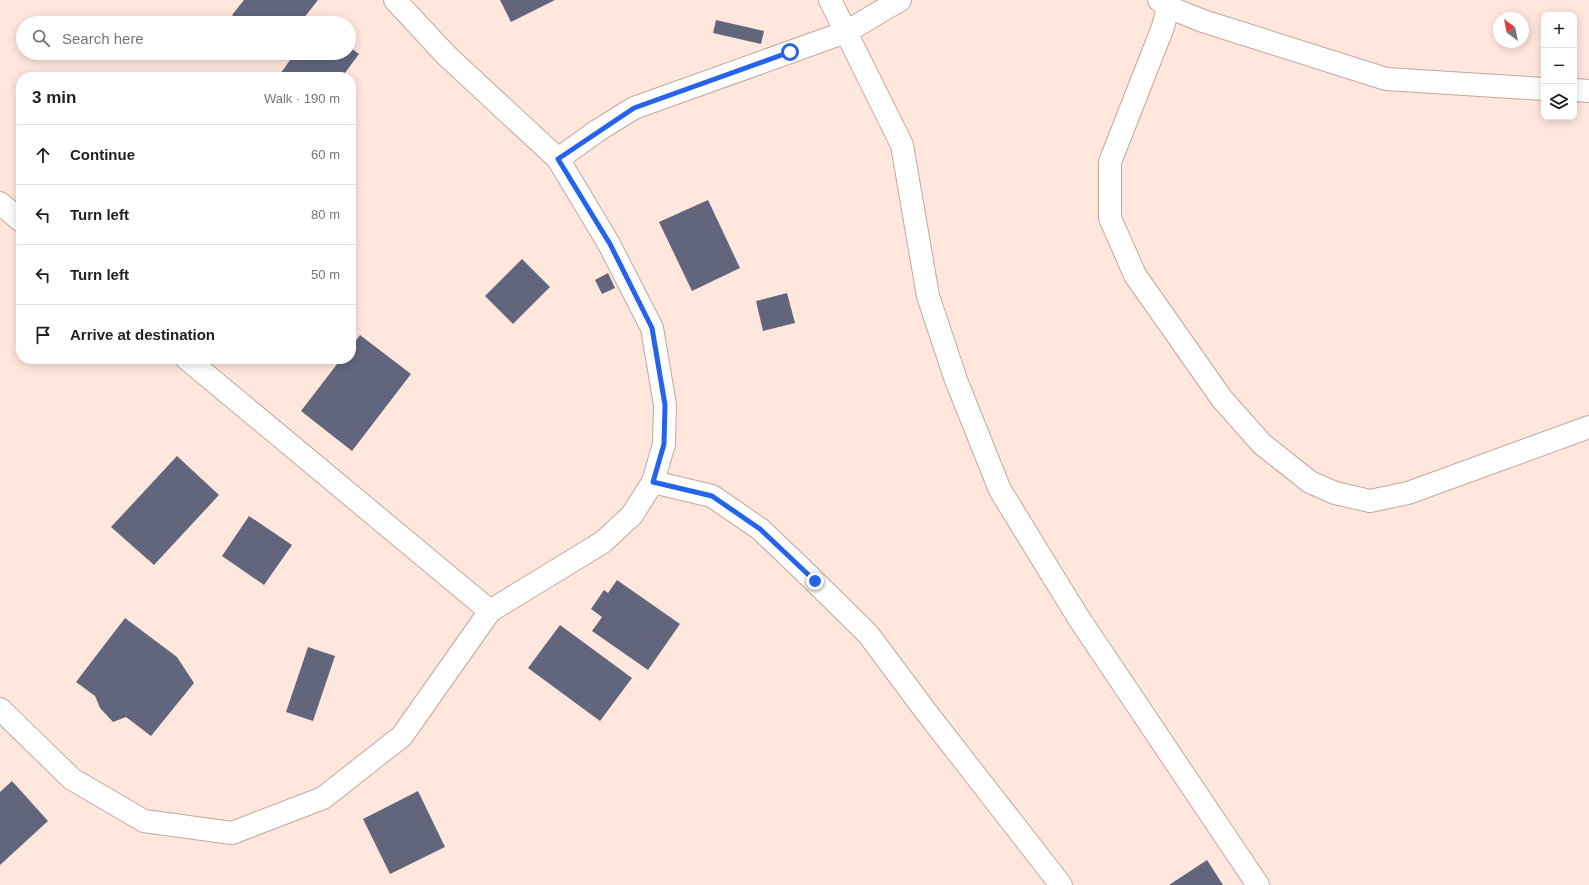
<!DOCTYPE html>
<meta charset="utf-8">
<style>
:root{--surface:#fff;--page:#f6f6f6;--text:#222;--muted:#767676;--line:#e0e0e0}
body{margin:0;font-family:Helvetica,sans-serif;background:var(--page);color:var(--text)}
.controls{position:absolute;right:12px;top:12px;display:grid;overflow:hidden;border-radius:8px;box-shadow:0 2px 10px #0003}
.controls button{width:36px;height:36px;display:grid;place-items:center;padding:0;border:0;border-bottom:1px solid var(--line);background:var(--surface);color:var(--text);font:20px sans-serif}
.compass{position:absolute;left:1493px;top:12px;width:36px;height:36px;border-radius:50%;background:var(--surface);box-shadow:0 2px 10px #0003;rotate:327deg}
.stop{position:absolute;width:12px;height:12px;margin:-9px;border:3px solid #2563eb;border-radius:50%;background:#fff}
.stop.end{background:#2563eb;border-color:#fff;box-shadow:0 1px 4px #0008}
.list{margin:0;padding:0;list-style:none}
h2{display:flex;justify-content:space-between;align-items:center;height:52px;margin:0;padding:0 16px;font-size:17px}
h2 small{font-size:13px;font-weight:400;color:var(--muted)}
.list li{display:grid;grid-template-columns:26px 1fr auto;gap:12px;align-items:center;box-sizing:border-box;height:60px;padding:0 16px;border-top:1px solid var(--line)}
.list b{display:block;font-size:15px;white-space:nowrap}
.list em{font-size:13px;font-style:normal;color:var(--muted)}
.icon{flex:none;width:22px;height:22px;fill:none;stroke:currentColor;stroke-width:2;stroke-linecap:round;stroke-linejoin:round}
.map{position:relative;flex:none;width:1589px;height:885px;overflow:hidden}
.search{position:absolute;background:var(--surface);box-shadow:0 2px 10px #0003;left:16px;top:16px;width:340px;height:44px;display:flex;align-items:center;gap:10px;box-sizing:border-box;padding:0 14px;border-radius:22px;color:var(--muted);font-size:15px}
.panel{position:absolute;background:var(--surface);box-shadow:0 2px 10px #0003;left:16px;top:72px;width:340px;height:292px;border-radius:16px}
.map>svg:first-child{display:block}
.building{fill:#62667d}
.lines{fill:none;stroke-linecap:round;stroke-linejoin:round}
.minor-casing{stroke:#c3a79b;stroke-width:24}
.minor{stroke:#fff;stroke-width:22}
.route{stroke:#2563eb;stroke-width:5}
</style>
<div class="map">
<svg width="1589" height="885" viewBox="0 0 1589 885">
<rect width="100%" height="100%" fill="#ffe7dd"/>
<g class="building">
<polygon points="244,0 318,0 300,23 242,23 232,15"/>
<polygon points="500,0 555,0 511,22"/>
<polygon points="716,20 764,31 761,44 713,33"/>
<polygon points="349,47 359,54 342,77 278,77 295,53 349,53"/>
<polygon points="708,200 740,268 692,291 659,222"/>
<polygon points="522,259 550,287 513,324 485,296"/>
<polygon points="608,273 615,288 602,294 595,280"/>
<polygon points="787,293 795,323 763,331 756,301"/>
<polygon points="360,335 411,374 352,451 301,411 341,359 351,359 351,347"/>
<polygon points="177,456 219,495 154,565 111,527"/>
<polygon points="249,516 292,545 264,585 222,556"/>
<polygon points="617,580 680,624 648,670 592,631 602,617 591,609 604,590 608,593"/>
<polygon points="125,618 177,657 194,683 151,736 126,717 113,722 100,708 95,696 76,682"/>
<polygon points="560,625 632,678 600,721 528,668"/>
<polygon points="308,647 335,656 313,721 286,712"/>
<polygon points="12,781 48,821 0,865 0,792"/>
<polygon points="418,791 445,847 390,874 363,819"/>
<polygon points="1207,860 1223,885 1169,885"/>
</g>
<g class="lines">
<g class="minor-casing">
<g id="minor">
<polyline points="830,0 902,145 928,296 956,380 1000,490 1078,617 1258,885"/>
<polyline points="1159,0 1168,7 1203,21 1386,79 1544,89"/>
<polyline points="1168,7 1163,27 1110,162 1110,218 1135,275 1222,399 1262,444 1310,482 1335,493 1370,501 1408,493 1589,427"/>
<polyline points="1574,90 1589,91"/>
<polyline points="558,159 597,131 634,108 846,32 900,0"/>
<polyline points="0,203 21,221"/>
<polyline points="187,359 490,611"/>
<polyline points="653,482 712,496 760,529 804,571 868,634 927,713 1061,885"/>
<polyline points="0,709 72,779 144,821 232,833 323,798 402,736 490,611 603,542 632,515 653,482 664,444 665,405 652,328 609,244 558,159 446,55 395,0"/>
</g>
</g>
<use href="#minor" class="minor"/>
</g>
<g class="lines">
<polyline class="route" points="790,52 634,108 558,159 610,244 652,328 665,405 664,444 653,482 712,496 760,529 815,581"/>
</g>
</svg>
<div class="controls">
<button>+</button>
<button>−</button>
<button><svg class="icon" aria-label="layers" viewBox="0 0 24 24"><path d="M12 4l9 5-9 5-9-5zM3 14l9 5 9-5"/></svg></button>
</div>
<svg class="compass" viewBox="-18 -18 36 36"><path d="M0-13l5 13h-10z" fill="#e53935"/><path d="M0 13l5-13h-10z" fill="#767676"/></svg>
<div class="stop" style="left:790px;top:52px"></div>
<div class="stop end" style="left:815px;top:581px"></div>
<div class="search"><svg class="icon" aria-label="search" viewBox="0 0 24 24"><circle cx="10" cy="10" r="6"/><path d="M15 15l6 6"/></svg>Search here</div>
<section class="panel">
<h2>3 min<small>Walk · 190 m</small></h2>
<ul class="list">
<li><svg class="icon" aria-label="ahead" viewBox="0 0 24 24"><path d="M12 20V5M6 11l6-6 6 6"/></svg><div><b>Continue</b></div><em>60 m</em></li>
<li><svg class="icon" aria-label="left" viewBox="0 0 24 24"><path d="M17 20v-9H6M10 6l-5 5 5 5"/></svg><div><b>Turn left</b></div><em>80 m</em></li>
<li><svg class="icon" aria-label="left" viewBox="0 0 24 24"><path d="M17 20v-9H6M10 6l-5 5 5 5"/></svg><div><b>Turn left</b></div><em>50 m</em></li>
<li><svg class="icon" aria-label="arrive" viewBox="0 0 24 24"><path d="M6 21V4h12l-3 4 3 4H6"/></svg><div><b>Arrive at destination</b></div></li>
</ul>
</section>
</div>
